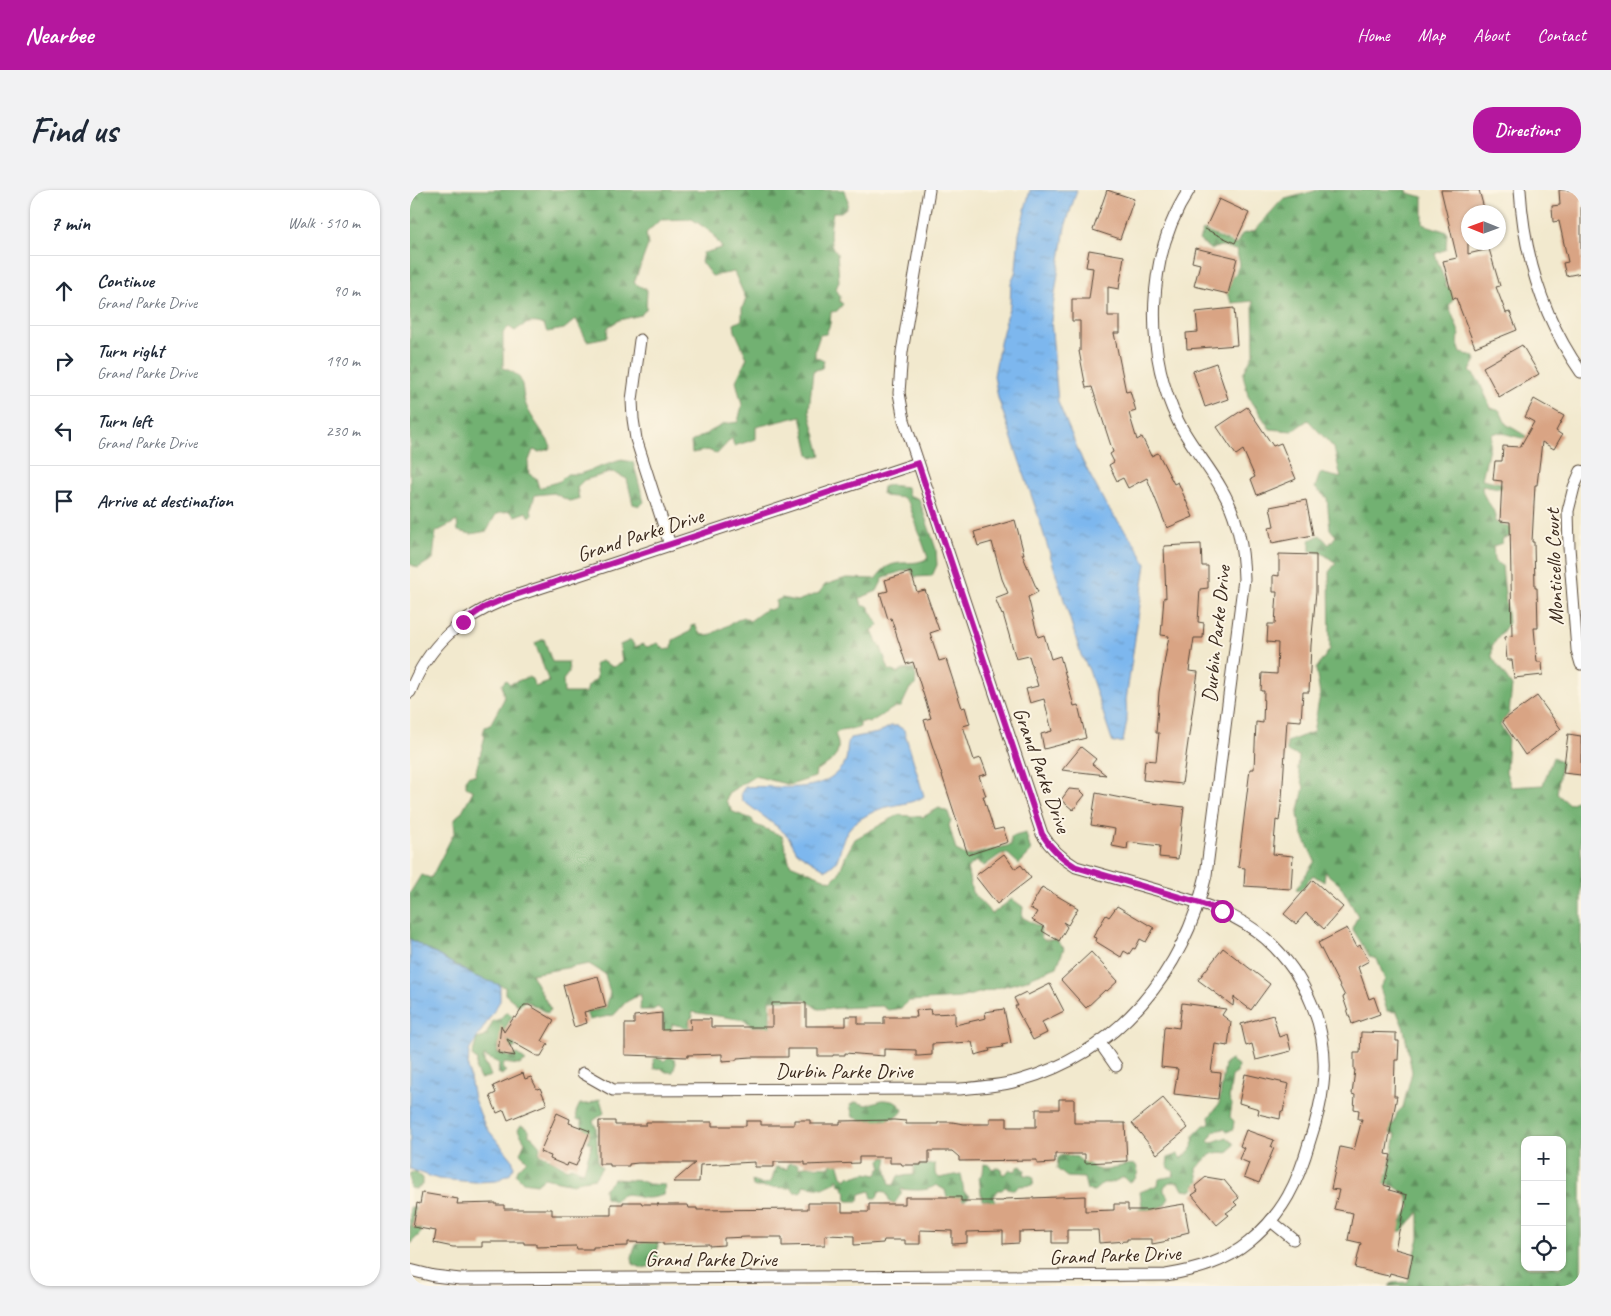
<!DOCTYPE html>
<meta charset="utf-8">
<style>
:root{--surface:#fff;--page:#f2f2f3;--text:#1f2937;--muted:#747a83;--line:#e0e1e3;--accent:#b5179e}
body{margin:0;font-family:Caveat,sans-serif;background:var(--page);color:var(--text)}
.controls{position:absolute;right:15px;bottom:15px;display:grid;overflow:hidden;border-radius:10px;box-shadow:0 1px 4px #0004}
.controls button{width:45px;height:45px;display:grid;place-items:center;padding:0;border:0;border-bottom:1px solid var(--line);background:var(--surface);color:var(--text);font:25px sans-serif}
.compass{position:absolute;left:1051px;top:15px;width:45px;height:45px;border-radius:50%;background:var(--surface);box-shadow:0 1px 4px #0004;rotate:271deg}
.stop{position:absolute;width:15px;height:15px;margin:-11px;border:4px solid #b5179e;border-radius:50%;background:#fff}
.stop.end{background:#b5179e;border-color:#fff;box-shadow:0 1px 5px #0008}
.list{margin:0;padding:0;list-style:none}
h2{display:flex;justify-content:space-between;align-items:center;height:65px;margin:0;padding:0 20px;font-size:21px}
h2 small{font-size:16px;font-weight:400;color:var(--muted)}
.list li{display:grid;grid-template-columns:32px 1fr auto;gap:15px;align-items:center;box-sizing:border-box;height:70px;padding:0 20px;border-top:1px solid var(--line)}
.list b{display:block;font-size:19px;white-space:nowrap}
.list p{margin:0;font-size:16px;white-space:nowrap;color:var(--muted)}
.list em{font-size:16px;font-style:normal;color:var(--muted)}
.icon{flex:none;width:28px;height:28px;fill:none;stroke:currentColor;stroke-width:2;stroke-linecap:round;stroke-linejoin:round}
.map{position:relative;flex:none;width:1171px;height:1096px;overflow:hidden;border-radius:20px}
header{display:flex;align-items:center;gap:30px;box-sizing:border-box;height:70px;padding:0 25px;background:var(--accent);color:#fff}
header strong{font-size:24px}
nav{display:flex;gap:28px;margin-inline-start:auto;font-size:18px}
.intro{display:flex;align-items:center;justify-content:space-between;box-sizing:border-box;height:120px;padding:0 30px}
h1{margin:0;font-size:35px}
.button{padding:12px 22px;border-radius:20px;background:var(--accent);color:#fff;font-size:18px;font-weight:700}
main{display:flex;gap:30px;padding:0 30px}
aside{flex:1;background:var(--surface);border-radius:20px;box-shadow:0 1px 4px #0004}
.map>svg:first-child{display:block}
.forest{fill:url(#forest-firs);stroke:#566e48;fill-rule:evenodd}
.water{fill:url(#water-ripples);stroke:#5c7086}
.building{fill:#d9a484}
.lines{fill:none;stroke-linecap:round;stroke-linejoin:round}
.minor-casing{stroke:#564738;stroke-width:13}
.minor{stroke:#fff;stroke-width:11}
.route{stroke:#b5179e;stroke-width:6}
.labels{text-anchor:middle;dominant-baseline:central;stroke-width:4;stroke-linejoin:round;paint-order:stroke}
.street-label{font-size:21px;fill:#3b2a1e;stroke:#fcf5e5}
</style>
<header>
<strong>Nearbee</strong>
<nav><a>Home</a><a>Map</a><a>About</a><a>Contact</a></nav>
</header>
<div class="intro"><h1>Find us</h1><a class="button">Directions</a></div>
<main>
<aside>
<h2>7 min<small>Walk · 510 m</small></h2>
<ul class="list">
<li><svg class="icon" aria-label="ahead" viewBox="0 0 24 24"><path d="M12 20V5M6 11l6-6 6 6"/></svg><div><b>Continue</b><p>Grand Parke Drive</p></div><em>90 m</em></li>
<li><svg class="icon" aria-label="right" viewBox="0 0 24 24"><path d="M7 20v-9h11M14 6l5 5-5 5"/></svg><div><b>Turn right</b><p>Grand Parke Drive</p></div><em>190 m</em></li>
<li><svg class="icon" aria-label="left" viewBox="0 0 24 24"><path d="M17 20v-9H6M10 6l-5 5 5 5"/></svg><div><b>Turn left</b><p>Grand Parke Drive</p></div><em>230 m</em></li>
<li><svg class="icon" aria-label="arrive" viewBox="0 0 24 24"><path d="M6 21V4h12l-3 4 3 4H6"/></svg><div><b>Arrive at destination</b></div></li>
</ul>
</aside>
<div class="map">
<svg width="1171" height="1096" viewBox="0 0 1171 1096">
<defs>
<pattern id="forest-firs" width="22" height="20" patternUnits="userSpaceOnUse" patternTransform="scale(1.25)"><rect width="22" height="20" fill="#72b172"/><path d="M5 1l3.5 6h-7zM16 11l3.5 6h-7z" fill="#5f905d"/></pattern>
<pattern id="water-ripples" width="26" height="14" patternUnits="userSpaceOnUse" patternTransform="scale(1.25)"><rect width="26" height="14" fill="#7db7ee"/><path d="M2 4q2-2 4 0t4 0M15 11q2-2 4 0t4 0" fill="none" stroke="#6895c0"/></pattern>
</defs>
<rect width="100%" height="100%" fill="#fcf5e5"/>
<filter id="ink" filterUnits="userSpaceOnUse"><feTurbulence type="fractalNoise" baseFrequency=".02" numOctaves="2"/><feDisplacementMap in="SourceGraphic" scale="10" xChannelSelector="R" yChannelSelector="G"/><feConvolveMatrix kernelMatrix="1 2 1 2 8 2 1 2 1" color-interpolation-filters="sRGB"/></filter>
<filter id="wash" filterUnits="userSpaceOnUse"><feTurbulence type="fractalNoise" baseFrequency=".0096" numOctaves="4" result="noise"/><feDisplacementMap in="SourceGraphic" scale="20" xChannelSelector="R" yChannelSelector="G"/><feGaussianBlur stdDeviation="1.12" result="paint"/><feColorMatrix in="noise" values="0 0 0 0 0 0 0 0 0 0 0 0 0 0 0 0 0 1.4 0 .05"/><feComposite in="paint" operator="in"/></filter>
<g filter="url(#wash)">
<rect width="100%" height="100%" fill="#f2e9ce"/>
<g class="forest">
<path d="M0,0H434L438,11L437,17L431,22H423C421,35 416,53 427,63L429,91L426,99L430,106V112L433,114L427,121L421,122L420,134L416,144L410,145L405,160V167L414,171L412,178L403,181L399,221L411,265L403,268L399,264L391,226L346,237V249L324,256L322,248L307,264L298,260L282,263L281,252L314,234L328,232L332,215L326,191L337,168L325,141L324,134L332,130V118L336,109L324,82L302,86L291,72L293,63L312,58L301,42L282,29L250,30L236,43L238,55L224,93L237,100L236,119L231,125L209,130L198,137L197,147L177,151L166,129L154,139L137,142L134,135C122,130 115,133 105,141L99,137L93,143V178C119,187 109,196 116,215C121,228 134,243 141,256L139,259L129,262L123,260L118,273L119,284L126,288L129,298L150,291L157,284H169L211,270L223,272L234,312L230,316L223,314L217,289L203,282L174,290L167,297L169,309L159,311L144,303L125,305L121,318L122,325L120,327L116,322L105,326L99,321L86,324L77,341L61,344L48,341L47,331L26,342L23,369L8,378L0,374Z"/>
<path d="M908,0H997L998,3L1013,7V34L1037,42L1036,59L1025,64L1037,97L1042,98L1044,108L1039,116L1050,145L1047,151L1051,163L1064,166L1066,170L1060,181L1069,191L1081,218L1090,221L1096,234L1116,246V249L1088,242L1082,244L1072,289L1117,299L1113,302L1072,295C1071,311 1087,315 1085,332C1095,334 1100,339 1109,342L1102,346L1093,348L1092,353L1083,356L1084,371L1092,376L1098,434L1082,456V467L1102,496L1099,523L1090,535L1098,547L1096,582L1101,597L1133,595L1143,567L1151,571L1147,604L1159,614L1171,609V1096H979L982,1093L998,1092L1009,1048V1022L992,1041L978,1042L979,1031H992L1000,1017L997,1005L984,996L953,989L957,981L978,984L986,944L966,940V933L984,934L987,923L993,917L1002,882L994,839L987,822L977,821L970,797L975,790L967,769L960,767L942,738L948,726L930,695L915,682L914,692L903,685L891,700L886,699L905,671L893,646L888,625L894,597L888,579L889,566L877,562V552L903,542L910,505L906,479L920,459L919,382L926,373L912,363L900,361V350L910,345L919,355L926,346L920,339L917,308L905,298L910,283L931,288L924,258L898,230L882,241L860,239L838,206L833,184L844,162L843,111L822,113L817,104L822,86L825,85L830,73L826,60L810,56L801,60L789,50L793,40L826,55L832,44L844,41L872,10ZM1115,950H1152V1077H1115Z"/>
<path d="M478,295L497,297L498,305L509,309L526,359L527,375L522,386L505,387L500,379L474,387L467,401L450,408L452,416H458L469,435L462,440L467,452L470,455L479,480L487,483L493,480L504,479L506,487L505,496L500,498L491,517H485L459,533L455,531L450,533V537C441,542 436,535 425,544C434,564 423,572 406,580L405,587L380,595L345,586L318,603L316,611L323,622L342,629L344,634L372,646L380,674L421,691L429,683L436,665L445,649L488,625L513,627L529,618L538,622L541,631L539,635L546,660L558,666L601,655V647L616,643L621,662L609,674L597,663L591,664L574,676L566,671L557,678L562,702L582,724L602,709L613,717L612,727L630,737L631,747L634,750H646L654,758L647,777L624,786L617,790L550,808L499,811L491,818L478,820L472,816L408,819L395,810H360V843L354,842L353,836H342L335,830L282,822L283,827L280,829L279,837L273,838L271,836L262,834L261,845L253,849V823L248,817L243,820H230L231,804L216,812L204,825L179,830L176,822L196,818L200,803L195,784L179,774L121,784L141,820L137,823L115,810L109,816L95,804V797L64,786L0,749V703L11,685L21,688L45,641L44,632L47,626L51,623L63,601L56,597V589L59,585H65L75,546L73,543L75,537L80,535L94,509L92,494L96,490L100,494L118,487L122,489L125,497L139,492L125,453L134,449L142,472H158L159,482L153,490L154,503H176L178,496L187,488L185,474L191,471L203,477L212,473L210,455L221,450L225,457L233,454L237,457L248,453L255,460L262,458L263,450L281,441V436L285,435L290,444L298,446L333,427L340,431L356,419L360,420L366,417V411L372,408L387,411L409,403L415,395L436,388L465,389C469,385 473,379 477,377C490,369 504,377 518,368L499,314L494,308L475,306L472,304L473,297Z"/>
<polygon points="97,821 102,826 91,846 105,855 105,858 99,859 88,857 87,863 100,867 107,864 116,871 109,875 94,873 93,880 96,881 92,885 88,883 89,873 74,866 74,875 77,876 81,886 70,889 66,880 67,870 62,866 67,849 75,847 83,831 90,829"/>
<polygon points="258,867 265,869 266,873 263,882 256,882 251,878 244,879 243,869 247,868 254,871"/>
<path d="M821,870L828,875L827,883L822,886L819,909L822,914L820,927L824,931L823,939L817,942L814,939L804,941L798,951L800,953L817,947L824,954L818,963C801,960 797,967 787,979L789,991L784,996L785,998L781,1001L773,1000L769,992H760L754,997V1001L759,1008L754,1016L735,1021H726L732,1016L730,1002L748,995L749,989L763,986L764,982L757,976L758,968L768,964L771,969C780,962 785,955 784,945L794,935H798L800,933L799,927L809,914L815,874Z"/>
<polygon points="190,909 194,923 183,931 186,937 188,973 192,977 185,988 173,990 163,994 134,988 127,994 113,992 106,985 108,979 117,970 110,963 115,952 108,940 111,935 119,940 119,946 122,947 130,956 129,963 157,979 161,977 174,981 182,953 178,952 180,944 174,941 175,938 172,936 172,931 167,929 166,922 170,914 179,914"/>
<path d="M472,910C481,910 489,912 493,920C490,926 486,928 479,928V934L466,932L464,930H453L443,927L440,915L446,912L456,915Z"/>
<path d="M652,965L667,967C672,972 674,972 680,975C683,976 684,979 687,979C699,984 711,972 726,975L728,982L725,989L719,992L714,987L701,993H693L684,1001L677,1000L674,988L657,987L647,979L648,968Z"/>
<path d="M473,967L478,968L476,977L480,995H484L488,986L504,985V976L525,974V983L529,988L551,984L554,1002L560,1006L555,1010H552L551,1007L537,1008L535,1000L526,995C517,1002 502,1000 491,999V1004L484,1014L480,1012L476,1002L469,1001L467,1008H462L460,1001L450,1004L449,1011H438L436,1010L437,1003L433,999L434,996L429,994L428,989H426V992L413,998L393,995V999L390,1002H384L382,998L346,997L343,996L342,991L352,994L360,993C364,988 363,982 366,977L377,979L379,973L388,974L389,978L395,976L420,977L422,971L428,972L432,986L436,989L440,985L442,987L456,983L467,985L469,980L472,978L470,970Z"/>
<polygon points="574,974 579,975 582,979 588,977 591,979 592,984 596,984 599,980 606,981 607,977 611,976 615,980 614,985 622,986 624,989 623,995 609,996 605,1000 595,997 592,1000 587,1000 584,1007 586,1011 580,1015 580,1010 572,1010 569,987 573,983"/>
<polygon points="5,982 12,988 12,995 5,999 0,998 0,983"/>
<path d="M204,989L232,991L238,994L255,995L254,1005C249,1006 243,1008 238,1008C223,1009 218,997 204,1011L195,1008L194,999Z"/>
<polygon points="0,1017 5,1018 2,1037 11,1039 11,1043 0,1054"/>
<polygon points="248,1047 247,1075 232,1078 223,1074 222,1067 226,1054 233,1053 233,1048"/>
</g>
<g class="water">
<polygon points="620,0 667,0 655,37 641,130 648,212 673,272 696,315 725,354 736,374 716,510 717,531 713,552 703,553 679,480 671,465 626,319 588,208 584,186 590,153 600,115 601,94 606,80 609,44"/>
<path d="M481,536H488L494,540L514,606C507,613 481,615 470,619C462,622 453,627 446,632C432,642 433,656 427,670C425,674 420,677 416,680L387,662L378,646L366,636L332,610L331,603L335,597C368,594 411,608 434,574C439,567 435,556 440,548L468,543Z"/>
<polygon points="0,749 64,786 90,795 90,811 59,861 58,877 64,909 75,936 102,969 104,977 99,985 96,985 87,991 65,992 28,989 0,979"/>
</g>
<g id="blocks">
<g class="building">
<polygon points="697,0 724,9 710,49 683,40"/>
<polygon points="1031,0 1069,0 1075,22 1058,22 1058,64 1079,59 1090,96 1086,97 1096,123 1100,122 1107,140 1065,157 1046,108 1043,109 1033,71 1047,68"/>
<polygon points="1149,0 1171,0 1171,83 1156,86 1153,73 1158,72 1149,31 1143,32 1142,16 1150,15"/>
<polygon points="809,9 839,23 825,53 795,39"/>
<polygon points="785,58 827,68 818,104 784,96 790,74 782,72"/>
<polygon points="679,60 714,66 709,99 698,97 698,126 710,126 710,143 704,143 716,202 720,201 726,221 719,223 727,250 732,247 741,266 748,263 764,294 768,292 783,327 757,338 737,288 718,298 713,288 707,291 699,275 704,272 700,264 703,262 682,197 676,198 669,161 670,161 670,131 662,131 662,109 679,109 683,78 676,77"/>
<polygon points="824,118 827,155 777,159 776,143 788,142 786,122"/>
<polygon points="1112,155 1129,184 1089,207 1073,177"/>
<polygon points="806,173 818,209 795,217 783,181"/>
<polygon points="1124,209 1154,226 1146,241 1152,245 1144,259 1132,252 1127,295 1125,295 1122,352 1124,352 1125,398 1127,398 1128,438 1124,438 1127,472 1132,472 1133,485 1104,488 1102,470 1097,470 1095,447 1102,446 1100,332 1090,331 1092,291 1083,290 1085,271 1092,271 1093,256 1110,257 1124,232 1115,227"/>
<polygon points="837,217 863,256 871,253 886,289 847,305 841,289 845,287 833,260 826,265 807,237"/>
<polygon points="896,310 903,345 862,353 859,337 864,336 860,317"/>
<polygon points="605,330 614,364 612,364 628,402 618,407 628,447 634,445 641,469 650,466 664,516 668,515 676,548 634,559 631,544 642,541 634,509 620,513 616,499 628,496 619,466 606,469 593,424 592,425 585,408 598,403 592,389 582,352 568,356 564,342"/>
<polygon points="791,354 792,376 798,376 798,398 790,399 788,432 794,433 793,448 784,448 779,481 788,482 772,594 733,590 735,570 746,571 749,543 746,543 749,502 759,446 751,445 754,407 756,408 754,356"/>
<polygon points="869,364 906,365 906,402 901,455 899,502 893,502 891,531 877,530 872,609 869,631 866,630 863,664 883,666 881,699 834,696 835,678 828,677 840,579 844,579 846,532 853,533 854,501 851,501 852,483 867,484 868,453 857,452 858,434 865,434 867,402 863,402 863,385 869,386"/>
<polygon points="501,382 507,402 515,400 529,440 520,443 529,471 536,469 552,518 555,517 560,534 553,536 564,570 571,568 577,584 569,586 576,606 573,606 584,640 593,638 598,652 558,665 514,530 521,528 503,472 496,474 481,428 478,429 470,403 478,401 475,390"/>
<polygon points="1127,506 1151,539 1115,565 1092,531"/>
<polygon points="1158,544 1171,546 1171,585 1153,583"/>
<polygon points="671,557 686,569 682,574 696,585 652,580"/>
<polygon points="659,599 670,600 675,605 663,620 651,610"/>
<polygon points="686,603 726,611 774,617 768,669 749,667 750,656 718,652 717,659 702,656 705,639 681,635"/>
<polygon points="594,664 605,679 611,675 621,688 587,714 565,686"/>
<polygon points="903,690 933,717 914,739 896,723 886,734 874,724"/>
<polygon points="632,697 668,718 658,735 653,732 657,737 649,751 632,741 634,737 622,730 627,722 620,718"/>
<polygon points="707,716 744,738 736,752 730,749 725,759 723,758 719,764 714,761 711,767 685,751 686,748 683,747 696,725 699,727"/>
<polygon points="937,738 947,757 950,755 959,771 948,777 959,809 964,807 970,824 942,834 933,807 935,806 908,753"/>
<polygon points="813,758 860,794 841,820 824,807 823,816 788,790"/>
<polygon points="681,762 708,791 697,801 695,800 676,818 651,790"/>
<polygon points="188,786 196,817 174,822 177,833 164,837 153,795"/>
<polygon points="640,794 654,821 632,832 637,843 623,850 605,816 608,816 604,808 616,802 618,805"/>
<polygon points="362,813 396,813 396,836 436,836 436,826 448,826 448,834 474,834 474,827 507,827 506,820 520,819 521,824 545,823 545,835 576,828 575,822 594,819 601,853 592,855 593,857 579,859 580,861 565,865 562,852 522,854 522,865 509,866 506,866 506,860 474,859 474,866 435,863 435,865 423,865 423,866 408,866 408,859 378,859 378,867 341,867 327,868 327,870 312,871 312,864 278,865 278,867 215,865 215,834 224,834 224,826 252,823 252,840 281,839 280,829 301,829 301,837 362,837"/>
<polygon points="772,813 816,819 812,825 821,832 818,856 805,854 801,882 811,883 808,909 764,904 768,879 751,877 754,838 755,836 769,838"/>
<polygon points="114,815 119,815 144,830 132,851 138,854 131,866 127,866 97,849 105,866 88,863 91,835 94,842 104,827 106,828"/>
<polygon points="863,825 869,847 877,844 881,861 846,870 842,854 836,856 831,834"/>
<polygon points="951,842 986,843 986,851 989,851 988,870 985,870 984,906 987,906 976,964 981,965 974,995 980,997 979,1000 997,1005 985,1059 1003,1064 998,1088 980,1083 979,1086 974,1085 945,1078 951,1053 938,1050 943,1023 924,1019 929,1000 921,999 930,957 944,960 952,929 948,929 949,920 944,919 945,905 942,904 945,880 944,880 944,863 950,863"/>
<polygon points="113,883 115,889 121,887 127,899 130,898 137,914 98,930 94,920 87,923 80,906 86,903 83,896"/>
<polygon points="835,884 879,894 873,922 871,921 870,929 848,924 849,919 829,913"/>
<polygon points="753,908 778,938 747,964 722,933"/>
<polygon points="649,909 664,909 664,933 715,933 717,971 675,973 675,964 645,964 645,973 627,974 627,970 549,971 549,967 542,961 519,961 519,973 511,973 511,975 492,975 491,973 480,973 480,967 449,967 449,973 395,975 395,972 364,972 364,977 345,977 345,972 290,975 289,992 263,992 285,973 228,973 219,974 219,976 200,976 200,974 189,974 189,931 205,931 205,935 236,935 236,932 302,932 302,936 336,936 336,931 351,931 351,935 384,935 384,930 400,930 400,934 430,934 430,931 484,930 496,931 496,934 528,934 528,932 542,932 554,934 580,934 580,928 597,928 597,937 626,937 626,919 649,919"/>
<polygon points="147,923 160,929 159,933 180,941 166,976 158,973 157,976 140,969 141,966 130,962"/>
<polygon points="836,940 864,950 861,957 864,958 849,993 834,987 839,973 829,969 834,958 830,956"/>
<polygon points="796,987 814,990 829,1008 824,1012 827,1015 816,1023 819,1025 807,1035 782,1005 788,1001 785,996"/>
<polygon points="12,1003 48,1009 47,1014 86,1013 86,1015 94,1015 94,1019 142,1019 142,1025 201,1025 201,1014 213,1014 213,1012 231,1012 232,1014 249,1014 247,1015 278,1015 279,1018 287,1018 287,1020 398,1019 398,1013 432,1013 432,1022 459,1022 459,1014 495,1014 495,1007 551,1007 551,1011 593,1011 595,1009 675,1006 675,1021 704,1020 704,1014 718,1014 718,1020 737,1020 774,1014 779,1042 771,1044 771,1046 758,1049 758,1051 742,1054 742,1049 717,1049 717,1051 689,1053 688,1040 657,1040 657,1053 642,1053 642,1041 609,1042 609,1053 593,1054 593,1041 557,1042 557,1053 544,1054 542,1054 542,1041 510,1040 510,1054 495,1054 495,1050 474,1050 473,1053 444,1055 444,1046 415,1045 415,1055 372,1056 372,1047 337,1047 314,1048 314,1055 299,1056 299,1054 253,1055 253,1053 218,1052 218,1056 183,1057 183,1059 167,1059 166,1056 126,1057 126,1054 114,1054 114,1052 72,1052 72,1057 43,1057 24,1053 26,1041 3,1037 7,1013 10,1014"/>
</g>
</g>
</g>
<g filter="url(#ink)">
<use href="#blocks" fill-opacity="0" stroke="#564738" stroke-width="1"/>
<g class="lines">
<g class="minor-casing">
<g id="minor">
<path d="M1110,0C1114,65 1133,128 1171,182"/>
<polyline points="230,150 222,210 223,229 226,249 260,355"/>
<polyline points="1171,281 1164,297 1158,321 1159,357 1167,460 1171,474"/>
<path d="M0,502C18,455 51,427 96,409L508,273"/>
<polyline points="690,853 706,876"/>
<path d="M173,883L203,900L550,899C571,897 591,896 611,890C709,862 774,782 796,685L834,389C833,356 828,327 811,298C798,275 780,255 768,231C734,161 736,66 779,0"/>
<polyline points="861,1031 883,1049"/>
<path d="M0,1080L24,1086L50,1089L756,1085C786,1080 815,1072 839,1052C874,1023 888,992 900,950C906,932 911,914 913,895C920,840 896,785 856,749C826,722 787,712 750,701C722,693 694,685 666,677C651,668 641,659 632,644L494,230L489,203L492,162L519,0"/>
</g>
</g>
<use href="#minor" class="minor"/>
</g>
</g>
<g class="lines" filter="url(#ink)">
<path class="route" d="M53,432L73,418L96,408L508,273L632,644C641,659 651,668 666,677L790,713L812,721"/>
</g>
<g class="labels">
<g class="street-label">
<text transform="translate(230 345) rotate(-18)">Grand Parke Drive</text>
<text transform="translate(1144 377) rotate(-92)">Monticello Court</text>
<text transform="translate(806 444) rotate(-84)">Durbin Parke Drive</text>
<text transform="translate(632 580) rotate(70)">Grand Parke Drive</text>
<text x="434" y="881">Durbin Parke Drive</text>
<text transform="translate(705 1065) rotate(-2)">Grand Parke Drive</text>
<text x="301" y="1069">Grand Parke Drive</text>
</g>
</g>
</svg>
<div class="controls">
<button>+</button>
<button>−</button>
<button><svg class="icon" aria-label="locate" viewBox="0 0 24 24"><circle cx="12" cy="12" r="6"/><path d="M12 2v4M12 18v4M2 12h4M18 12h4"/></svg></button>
</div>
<svg class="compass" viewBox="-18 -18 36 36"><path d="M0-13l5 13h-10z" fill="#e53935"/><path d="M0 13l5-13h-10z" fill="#747a83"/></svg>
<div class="stop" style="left:812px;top:721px"></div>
<div class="stop end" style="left:53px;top:432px"></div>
</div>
</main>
